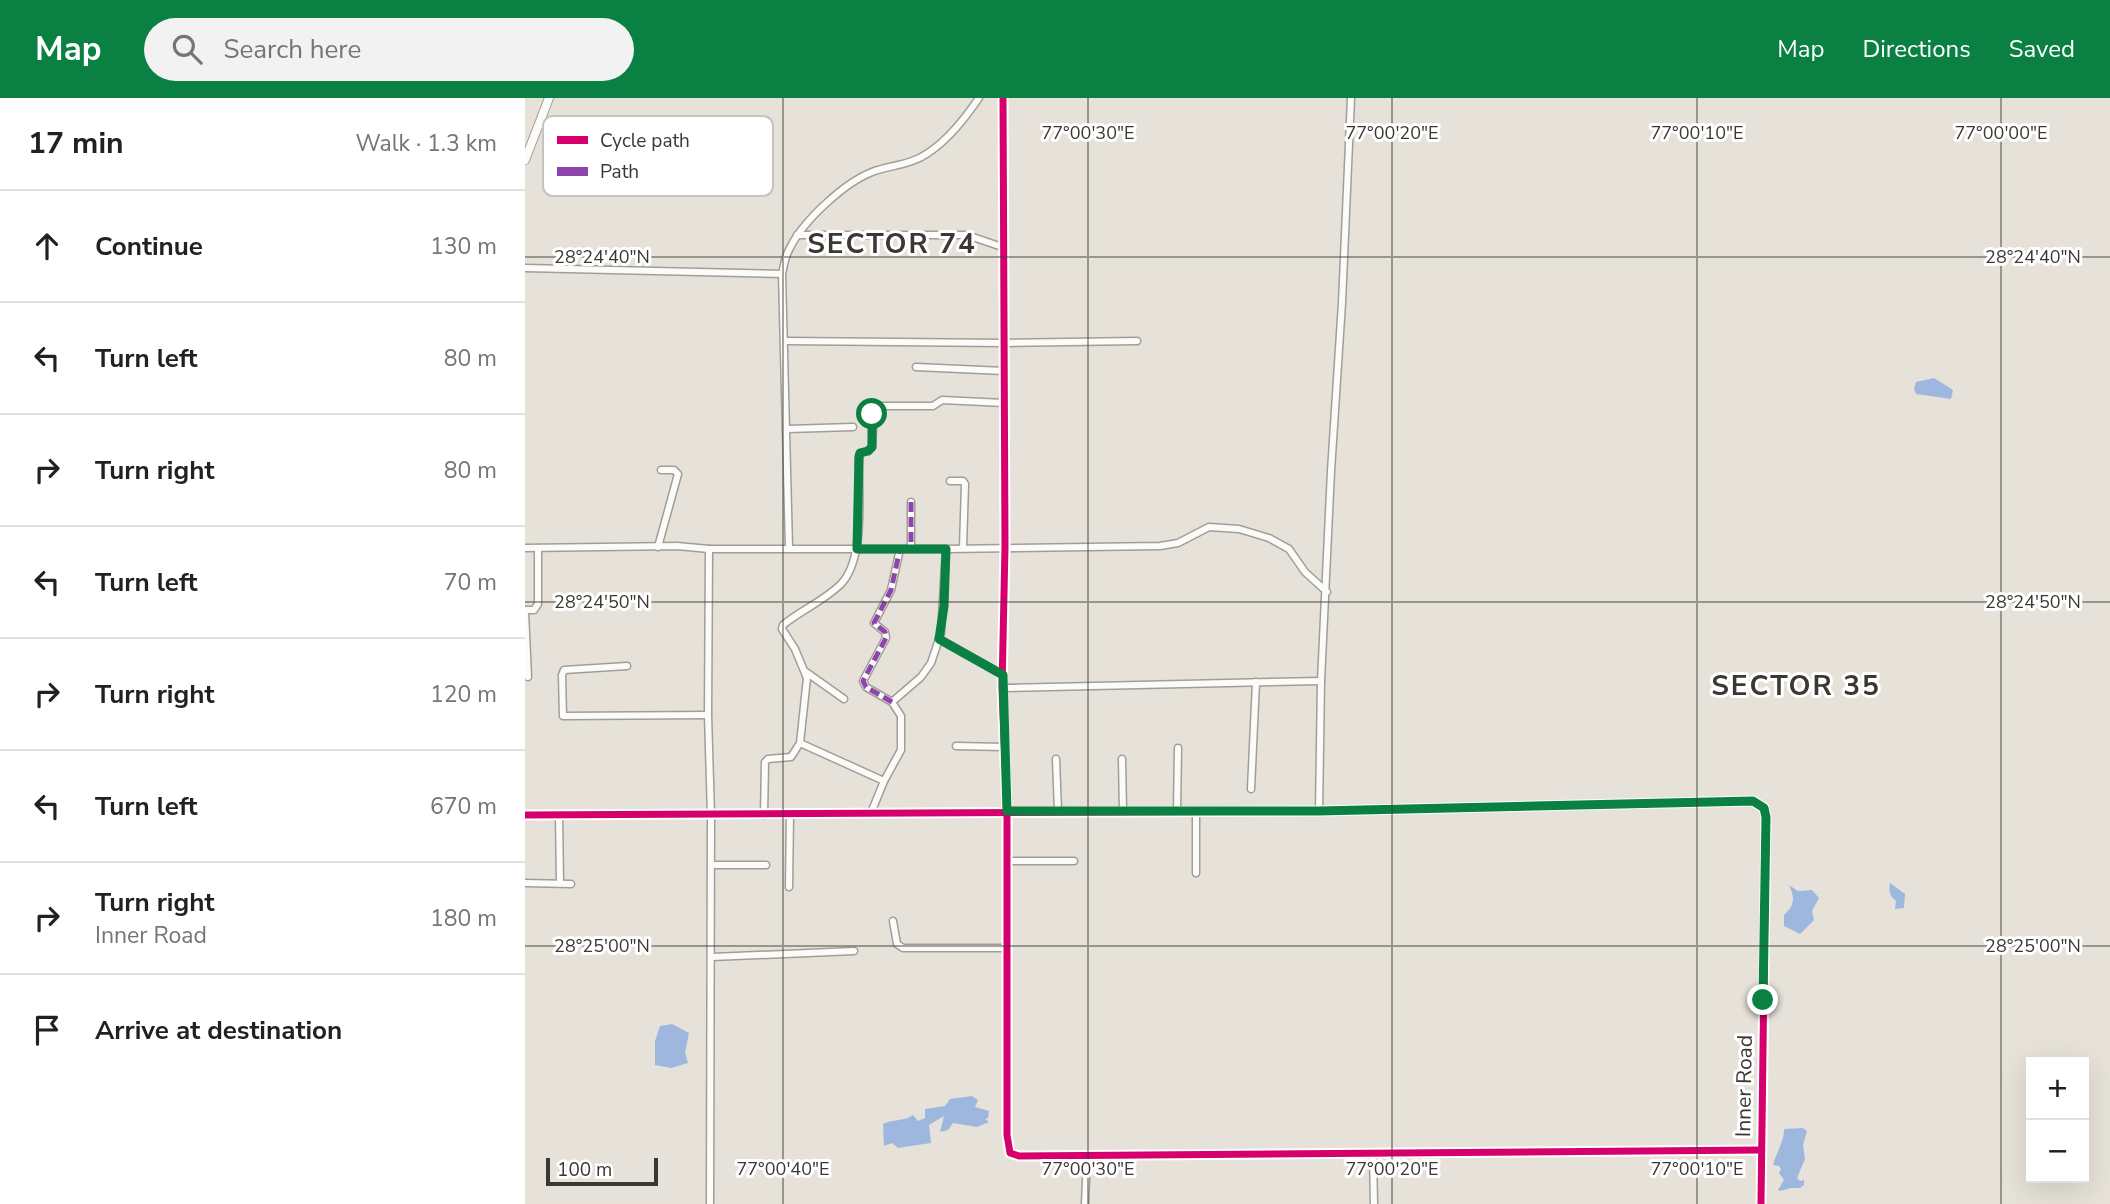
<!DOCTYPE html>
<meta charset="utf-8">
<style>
:root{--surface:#fff;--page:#f2f2f2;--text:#202124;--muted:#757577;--line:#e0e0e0;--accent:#0b8043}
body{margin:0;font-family:"Nunito Sans",sans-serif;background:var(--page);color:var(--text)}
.controls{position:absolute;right:21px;bottom:21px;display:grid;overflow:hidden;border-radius:0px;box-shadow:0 7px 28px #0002}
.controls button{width:63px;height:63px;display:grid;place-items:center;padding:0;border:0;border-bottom:2px solid var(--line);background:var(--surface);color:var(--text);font:35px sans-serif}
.scale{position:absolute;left:21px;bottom:18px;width:112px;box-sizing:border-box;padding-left:7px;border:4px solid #3a3831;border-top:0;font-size:19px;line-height:24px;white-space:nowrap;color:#3a3831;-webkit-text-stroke:5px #fff;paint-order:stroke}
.stop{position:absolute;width:21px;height:21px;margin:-16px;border:5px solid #0b8043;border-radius:50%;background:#fff}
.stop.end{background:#0b8043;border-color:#fff;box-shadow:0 2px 7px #0008}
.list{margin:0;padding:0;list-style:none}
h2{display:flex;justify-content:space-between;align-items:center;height:91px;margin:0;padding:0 28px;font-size:30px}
h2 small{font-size:23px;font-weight:400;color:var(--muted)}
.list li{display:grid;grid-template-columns:46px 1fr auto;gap:21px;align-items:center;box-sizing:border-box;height:112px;padding:0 28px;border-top:2px solid var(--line)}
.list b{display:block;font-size:26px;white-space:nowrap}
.list p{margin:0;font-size:23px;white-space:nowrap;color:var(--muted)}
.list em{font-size:23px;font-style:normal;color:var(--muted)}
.icon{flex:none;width:38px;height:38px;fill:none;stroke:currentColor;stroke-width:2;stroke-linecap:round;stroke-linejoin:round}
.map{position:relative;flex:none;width:1585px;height:1106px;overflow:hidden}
header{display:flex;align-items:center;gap:42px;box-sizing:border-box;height:98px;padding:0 35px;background:var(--accent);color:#fff}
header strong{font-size:33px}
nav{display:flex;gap:38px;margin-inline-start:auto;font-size:24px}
.search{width:490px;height:63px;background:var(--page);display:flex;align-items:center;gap:18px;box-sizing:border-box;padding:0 24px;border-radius:38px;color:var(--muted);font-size:26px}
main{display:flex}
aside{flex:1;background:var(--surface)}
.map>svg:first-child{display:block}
.water{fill:#9eb7df}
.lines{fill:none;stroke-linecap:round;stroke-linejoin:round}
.minor-casing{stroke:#a19e97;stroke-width:9}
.tertiary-casing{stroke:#a19e97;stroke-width:10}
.minor{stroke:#fbfbf9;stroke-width:6}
.tertiary{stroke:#fbfbf9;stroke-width:8}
.quiet{stroke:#8e44ad;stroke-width:5;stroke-dasharray:10 5;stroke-linecap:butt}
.cycleway-casing{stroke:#fff;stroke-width:11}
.cycleway{stroke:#d6006c;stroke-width:7}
.route{stroke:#0b8043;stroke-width:9}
.ticks{fill:none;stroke:#3a3831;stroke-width:2;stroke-opacity:0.45}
.labels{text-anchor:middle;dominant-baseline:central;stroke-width:6;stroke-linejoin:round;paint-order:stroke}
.street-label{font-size:21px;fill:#3a3831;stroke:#fff}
.district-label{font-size:28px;font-weight:bold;letter-spacing:2px;fill:#3a3831;stroke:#fff}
.key{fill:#fff;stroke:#c4c3c1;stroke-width:2}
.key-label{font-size:19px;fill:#3a3831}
.ticks-label{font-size:18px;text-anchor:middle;fill:#3a3831;stroke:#fff;stroke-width:6;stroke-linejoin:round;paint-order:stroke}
</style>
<header>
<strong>Map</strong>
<div class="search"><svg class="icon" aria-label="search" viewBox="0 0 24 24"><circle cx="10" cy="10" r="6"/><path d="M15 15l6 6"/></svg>Search here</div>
<nav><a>Map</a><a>Directions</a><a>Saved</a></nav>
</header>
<main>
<aside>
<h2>17 min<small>Walk · 1.3 km</small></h2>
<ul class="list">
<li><svg class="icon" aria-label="ahead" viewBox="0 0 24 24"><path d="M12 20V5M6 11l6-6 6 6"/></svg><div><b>Continue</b></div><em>130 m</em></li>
<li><svg class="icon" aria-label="left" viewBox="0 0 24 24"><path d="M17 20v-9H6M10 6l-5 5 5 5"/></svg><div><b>Turn left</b></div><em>80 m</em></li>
<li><svg class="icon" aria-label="right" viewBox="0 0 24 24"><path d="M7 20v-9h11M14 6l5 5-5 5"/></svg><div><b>Turn right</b></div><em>80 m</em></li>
<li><svg class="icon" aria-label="left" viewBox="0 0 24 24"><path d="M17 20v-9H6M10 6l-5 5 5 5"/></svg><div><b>Turn left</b></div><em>70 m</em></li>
<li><svg class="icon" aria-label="right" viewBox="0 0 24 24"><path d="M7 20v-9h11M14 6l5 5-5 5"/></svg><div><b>Turn right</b></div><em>120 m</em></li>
<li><svg class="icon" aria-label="left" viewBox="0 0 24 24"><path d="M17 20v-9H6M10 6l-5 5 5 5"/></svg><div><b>Turn left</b></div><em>670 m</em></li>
<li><svg class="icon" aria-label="right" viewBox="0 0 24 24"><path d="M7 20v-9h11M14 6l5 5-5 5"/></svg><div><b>Turn right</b><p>Inner Road</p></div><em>180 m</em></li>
<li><svg class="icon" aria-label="arrive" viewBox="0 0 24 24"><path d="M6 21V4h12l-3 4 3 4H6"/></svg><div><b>Arrive at destination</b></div></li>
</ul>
</aside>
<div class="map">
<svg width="1585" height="1106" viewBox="0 0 1585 1106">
<rect width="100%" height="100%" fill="#e6e2d9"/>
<g class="water">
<polygon points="1409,280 1428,292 1426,301 1391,296 1389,291 1391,284"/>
<path d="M1365,785L1380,796L1379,810L1370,811L1371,803C1364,798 1364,792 1365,785Z"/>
<path d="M1264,787L1273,793L1287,792L1294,800L1287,813L1289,822L1275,836L1259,828V817C1270,807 1270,800 1264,787Z"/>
<polygon points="147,926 164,935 160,955 163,965 146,970 130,967 130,943 135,928"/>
<path d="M447,998L453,1002L450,1009L464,1013L463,1020L460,1021L464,1024L452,1029L428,1025L423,1032L415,1034L419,1018L404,1027L406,1045L373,1050L367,1045L359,1048L358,1026C367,1021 378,1024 388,1017L393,1023L400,1020V1011L420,1008L425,1001Z"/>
<path d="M1278,1030L1282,1033L1278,1047L1280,1061L1272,1080L1275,1083L1279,1082V1087L1275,1090H1266L1255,1093L1253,1092L1259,1082L1254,1075L1256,1071L1254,1068L1248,1067C1251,1055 1259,1044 1259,1031Z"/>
</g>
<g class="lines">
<g class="minor-casing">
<g id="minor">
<polyline points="478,0 480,449 477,590 482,713 482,1037 485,1055 494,1058 1236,1052"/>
<polyline points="272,137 442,137 477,149"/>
<polyline points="0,170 257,176"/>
<polyline points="260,243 480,245 612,243"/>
<polyline points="391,269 479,273"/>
<polyline points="262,331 328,329"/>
<polyline points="425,383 438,383 440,386 438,450"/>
<polyline points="386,404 386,451"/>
<polyline points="133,449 153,376 149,372 136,372"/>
<polyline points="0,450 152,448 184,451 421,451 635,448 653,445 684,429 714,431 744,440 764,451 780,474 802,494"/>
<path d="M264,450L257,176C259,167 260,158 265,150C278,123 319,85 347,74C366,67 386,67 403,55C424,41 440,20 454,0"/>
<polyline points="184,451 183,617 186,717 185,1106"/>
<polyline points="0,512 9,512 13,506 13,450"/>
<polyline points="0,514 3,579"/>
<polyline points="414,541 478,577"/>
<polyline points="102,568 39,572 37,577 38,618 183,617"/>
<polyline points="281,574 319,601"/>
<polyline points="477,590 796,583"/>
<polyline points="367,604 341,589 338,583 361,540 360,534 349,525 366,492 375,451"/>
<polyline points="275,645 359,683"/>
<polyline points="431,648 479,649"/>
<polyline points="531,661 533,713"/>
<polyline points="597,661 598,713"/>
<polyline points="726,691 731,584"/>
<polyline points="652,713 653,650"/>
<polyline points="671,713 671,775"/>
<polyline points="794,713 796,583 806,373 817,205 826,0"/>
<polyline points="346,715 359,683 376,652 376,618 367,604 396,579 406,565 416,535 421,451"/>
<polyline points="0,717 794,713 1228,703 1239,710 1241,719 1236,1106"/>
<polyline points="34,717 35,785"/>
<path d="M239,717L240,664L243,661L266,659L275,645L282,580L270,551L257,531L258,527C276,512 299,503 316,486C341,460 333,393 334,359L335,355L343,353L347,349L349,311L354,308H408L417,302L479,305"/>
<polyline points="482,763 549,763"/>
<polyline points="186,767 241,767"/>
<polyline points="0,785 46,786"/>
<polyline points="264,789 265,716"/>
<polyline points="368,823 372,846 378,850 481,850"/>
<polyline points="187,859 329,853"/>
<polyline points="848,1056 849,1106"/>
<polyline points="560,1106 562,1057"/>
</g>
</g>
<g class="tertiary-casing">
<polyline id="tertiary" points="0,62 24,0"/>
</g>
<use href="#minor" class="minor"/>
<use href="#tertiary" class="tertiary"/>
<g class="quiet">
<polyline points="386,404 386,451"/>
<polyline points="367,604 341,589 338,583 361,540 360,534 349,525 366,492 375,451"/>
</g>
<g class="cycleway-casing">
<g id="cycleway">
<polyline points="478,0 480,449 477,590 482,713 482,1037 485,1055 494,1058 1236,1052"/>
<polyline points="0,717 794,713 1228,703 1239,710 1241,719 1236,1106"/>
</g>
</g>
<use href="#cycleway" class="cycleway"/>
</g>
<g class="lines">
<polyline class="route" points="347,316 347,349 343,353 335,355 334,359 332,451 421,451 419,508 414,541 478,577 482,713 794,713 1228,703 1239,710 1241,719 1238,902"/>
</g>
<path class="ticks" d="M258,0V1106M563,0V1106M867,0V1106M1172,0V1106M1476,0V1106M0,159H1585M0,504H1585M0,848H1585"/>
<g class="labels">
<g class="street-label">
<text transform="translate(1219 988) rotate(-89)">Inner Road</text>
</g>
<g class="district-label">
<text x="367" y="146">SECTOR 74</text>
<text x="1271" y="588">SECTOR 35</text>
</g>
</g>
<rect x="18" y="18" width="230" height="80" rx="10" class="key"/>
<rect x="32" y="38" width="31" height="8" fill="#d6006c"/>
<rect x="32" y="69" width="31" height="9" fill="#8e44ad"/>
<g class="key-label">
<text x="75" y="49">Cycle path</text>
<text x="75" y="80">Path</text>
</g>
<g class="ticks-label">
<text x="563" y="41">77°00'30"E</text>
<text x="867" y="41">77°00'20"E</text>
<text x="1172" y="41">77°00'10"E</text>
<text x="1476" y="41">77°00'00"E</text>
<text x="1508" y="165">28°24'40"N</text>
<text x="77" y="165">28°24'40"N</text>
<text x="1508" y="510">28°24'50"N</text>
<text x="77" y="510">28°24'50"N</text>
<text x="1508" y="854">28°25'00"N</text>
<text x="77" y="854">28°25'00"N</text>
<text x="258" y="1077">77°00'40"E</text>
<text x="563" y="1077">77°00'30"E</text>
<text x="867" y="1077">77°00'20"E</text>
<text x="1172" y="1077">77°00'10"E</text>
</g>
</svg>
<div class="controls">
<button>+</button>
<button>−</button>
</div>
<div class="scale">100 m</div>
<div class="stop" style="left:347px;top:316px"></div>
<div class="stop end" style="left:1238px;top:902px"></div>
</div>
</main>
